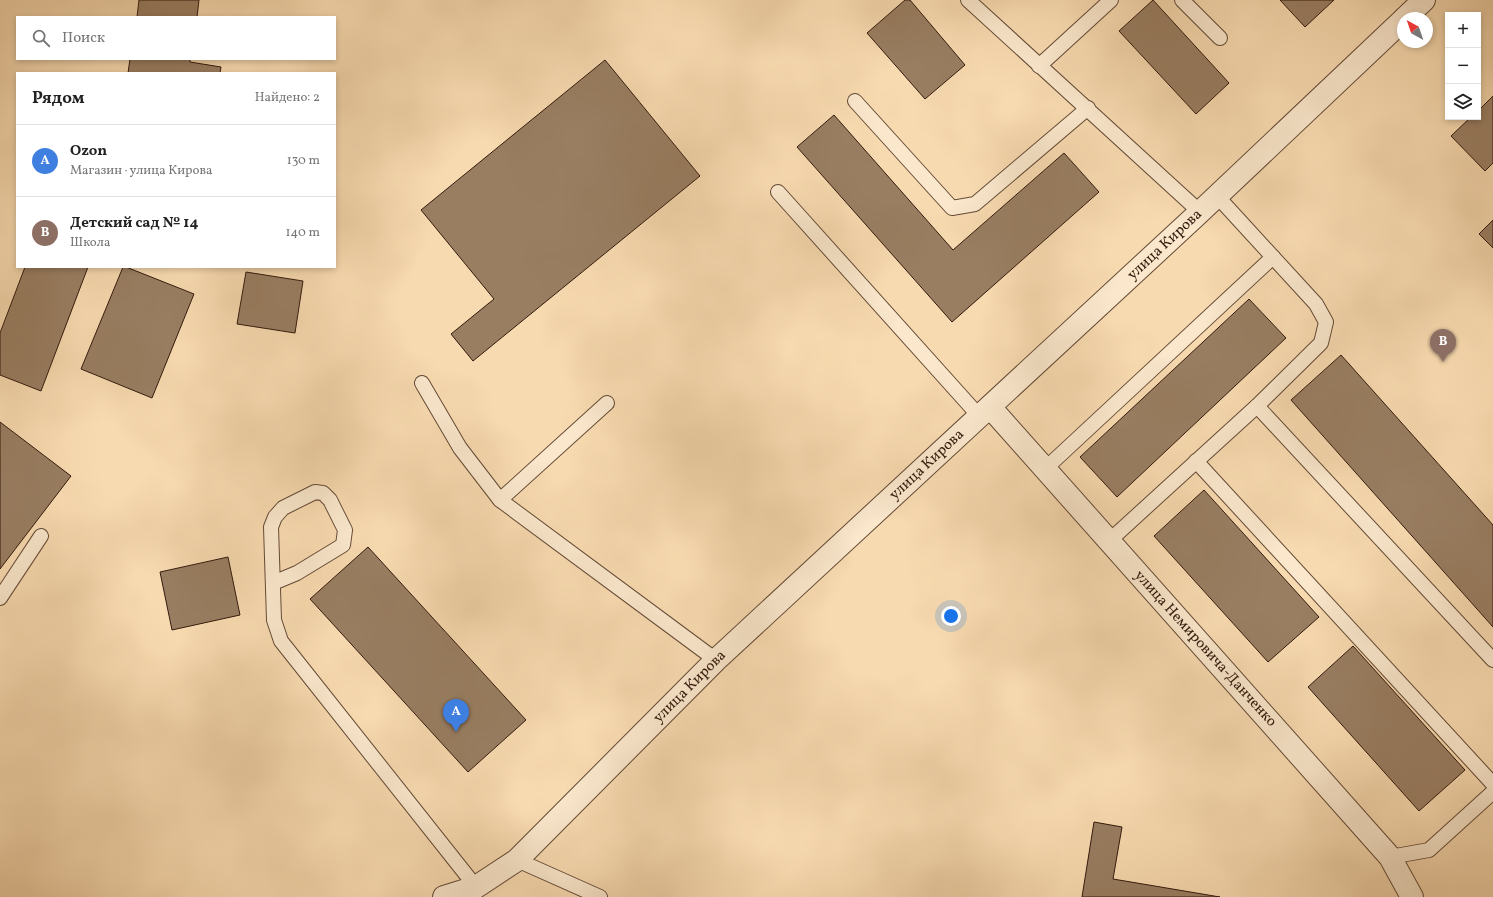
<!DOCTYPE html>
<html lang="ru">
<meta charset="utf-8">
<style>
:root{--surface:#fff;--page:#f2f2f2;--text:#222;--muted:#767676;--line:#e0e0e0;--accent:#8f2418}
body{margin:0;font-family:Vollkorn,serif;background:var(--page);color:var(--text)}
.controls{position:absolute;right:12px;top:12px;display:grid;overflow:hidden;border-radius:0px;box-shadow:0 2px 6px #0003}
.controls button{width:36px;height:36px;display:grid;place-items:center;padding:0;border:0;border-bottom:1px solid var(--line);background:var(--surface);color:var(--text);font:20px sans-serif}
.compass{position:absolute;left:1397px;top:12px;width:36px;height:36px;border-radius:50%;background:var(--surface);box-shadow:0 2px 6px #0003;rotate:320deg}
.you{position:absolute;left:951px;top:616px;width:14px;height:14px;margin:-10px;border:3px solid #fff;border-radius:50%;background:#1a73e8;box-shadow:0 0 0 6px #1a73e833}
.badge{display:grid;place-items:center;width:26px;height:26px;border-radius:50%;background:var(--accent);color:#fff;font-size:13px;font-weight:700}
.pin{position:absolute;translate:-50% -33px;filter:drop-shadow(0 1px 2px #0008)}
.pin::after{content:'';position:absolute;top:21px;width:14px;height:12px;background:inherit;clip-path:polygon(0 0,100% 0,50% 100%)}
.list{margin:0;padding:0;list-style:none}
h2{display:flex;justify-content:space-between;align-items:center;height:52px;margin:0;padding:0 16px;font-size:17px}
h2 small{font-size:13px;font-weight:400;color:var(--muted)}
.list li{display:grid;grid-template-columns:26px 1fr auto;gap:12px;align-items:center;box-sizing:border-box;height:72px;padding:0 16px;border-top:1px solid var(--line)}
.list b{display:block;font-size:15px;white-space:nowrap}
.list p{margin:0;font-size:13px;white-space:nowrap;color:var(--muted)}
.list em{font-size:13px;font-style:normal;color:var(--muted)}
.icon{flex:none;width:22px;height:22px;fill:none;stroke:currentColor;stroke-width:2;stroke-linecap:round;stroke-linejoin:round}
.map{position:relative;flex:none;width:1493px;height:897px;overflow:hidden}
.search{position:absolute;background:var(--surface);box-shadow:0 2px 6px #0003;left:16px;top:16px;width:320px;height:44px;display:flex;align-items:center;gap:10px;box-sizing:border-box;padding:0 14px;border-radius:0px;color:var(--muted);font-size:15px}
.panel{position:absolute;background:var(--surface);box-shadow:0 2px 6px #0003;left:16px;top:72px;width:320px;height:196px;border-radius:0px}
.map>svg:first-child{display:block}
.building{fill:#997e62;stroke:#331a0d}
.lines{fill:none;stroke-linecap:round;stroke-linejoin:round}
.service-casing{stroke:#644a36;stroke-width:16}
.minor-casing{stroke:#644a36;stroke-width:24}
.service{stroke:#fae7cc;stroke-width:14}
.minor{stroke:#fae7cc;stroke-width:22}
.labels{text-anchor:middle;dominant-baseline:central;stroke-width:4;stroke-linejoin:round;paint-order:stroke}
.street-label{font-size:15px;fill:#331a0d;stroke:#fae7cc}
</style>
<div class="map">
<svg width="1493" height="897" viewBox="0 0 1493 897">
<rect width="100%" height="100%" fill="#f8dab0"/>
<filter id="stains"><feTurbulence type="fractalNoise" baseFrequency=".005" numOctaves="4"/><feColorMatrix values="0 0 0 0 .2 0 0 0 0 .09 0 0 0 0 .02 0 0 0 .5 -.17"/></filter>
<radialGradient id="worn" r=".72"><stop offset=".6" stop-color="#630" stop-opacity="0"/><stop offset="1" stop-color="#630" stop-opacity=".3"/></radialGradient>
<g class="building">
<polygon points="139,0 199,0 197,17 137,17"/>
<polygon points="905,0 910,0 965,65 925,99 867,33"/>
<polygon points="1153,0 1229,83 1196,114 1119,31"/>
<polygon points="1280,0 1334,0 1305,27"/>
<polygon points="130,59 190,59 190,62 221,67 220,73 128,73"/>
<polygon points="605,60 700,176 473,361 451,334 494,299 421,210"/>
<polygon points="1493,96 1493,163 1485,171 1451,136 1471,117 1478,117 1478,111"/>
<polygon points="834,115 953,250 1064,153 1099,192 952,322 797,147"/>
<polygon points="1493,220 1493,248 1479,234"/>
<polygon points="25,267 88,267 41,391 0,375 0,333"/>
<polygon points="123,267 126,267 194,294 152,398 81,369"/>
<polygon points="246,272 303,281 295,333 237,324"/>
<polygon points="1249,299 1286,338 1117,497 1080,457"/>
<polygon points="1341,355 1493,525 1493,627 1291,400"/>
<polygon points="0,422 71,476 0,569"/>
<polygon points="1204,490 1319,617 1268,662 1154,536"/>
<polygon points="368,547 526,720 468,772 310,599"/>
<polygon points="228,557 240,615 172,630 160,572"/>
<polygon points="1353,646 1465,770 1419,811 1308,687"/>
<polygon points="1094,822 1122,827 1113,879 1220,897 1082,897"/>
</g>
<g class="lines">
<g class="service-casing">
<g id="service">
<polyline points="968,0 1200,212"/>
<polyline points="1182,0 1220,38"/>
<polyline points="1039,66 1111,0"/>
<polyline points="855,101 952,208 975,204 1088,108"/>
<polyline points="778,192 980,417"/>
<polyline points="422,383 460,448 500,500 716,660"/>
<polyline points="1257,406 1493,660"/>
<polyline points="1196,461 1493,784"/>
<polyline points="1045,469 1273,257"/>
<polyline points="500,500 607,403"/>
<polyline points="1109,541 1257,406 1321,343 1326,322 1316,304 1217,196"/>
<polyline points="273,583 297,573 343,545 345,530 330,500 323,493 315,492 283,508 275,517 271,527 274,620 281,641 476,887"/>
<polyline points="0,598 41,536"/>
<polyline points="1390,857 1429,850 1493,792"/>
<polyline points="517,860 600,897"/>
</g>
</g>
<g class="minor-casing">
<g id="minor">
<polyline points="1405,18 1424,0"/>
<polyline points="990,407 1390,857 1412,897"/>
<polyline points="444,897 476,887 517,860 716,660 1200,212 1403,20"/>
</g>
</g>
<use href="#service" class="service"/>
<use href="#minor" class="minor"/>
</g>
<g class="labels">
<g class="street-label">
<text transform="translate(1165 245) rotate(-43)">улица Кирова</text>
<text transform="translate(927 465) rotate(-43)">улица Кирова</text>
<text transform="translate(1205 649) rotate(48)">улица Немировича-Данченко</text>
<text transform="translate(690 687) rotate(-45)">улица Кирова</text>
</g>
</g>
<rect width="100%" height="100%" filter="url(#stains)"/>
<rect width="100%" height="100%" fill="url(#worn)"/>
</svg>
<div class="controls">
<button>+</button>
<button>−</button>
<button><svg class="icon" aria-label="layers" viewBox="0 0 24 24"><path d="M12 4l9 5-9 5-9-5zM3 14l9 5 9-5"/></svg></button>
</div>
<svg class="compass" viewBox="-18 -18 36 36"><path d="M0-13l5 13h-10z" fill="#e53935"/><path d="M0 13l5-13h-10z" fill="#767676"/></svg>
<div class="you"></div>
<div class="pin badge" style="left:456px;top:732px;background:#3f7fe0">A</div>
<div class="pin badge" style="left:1443px;top:362px;background:#8d6e63">B</div>
<div class="search"><svg class="icon" aria-label="search" viewBox="0 0 24 24"><circle cx="10" cy="10" r="6"/><path d="M15 15l6 6"/></svg>Поиск</div>
<section class="panel">
<h2>Рядом<small>Найдено: 2</small></h2>
<ul class="list">
<li><span class="badge" style="background:#3f7fe0">A</span><div><b>Ozon</b><p>Магазин · улица Кирова</p></div><em>130 m</em></li>
<li><span class="badge" style="background:#8d6e63">B</span><div><b>Детский сад № 14</b><p>Школа</p></div><em>140 m</em></li>
</ul>
</section>
</div>
